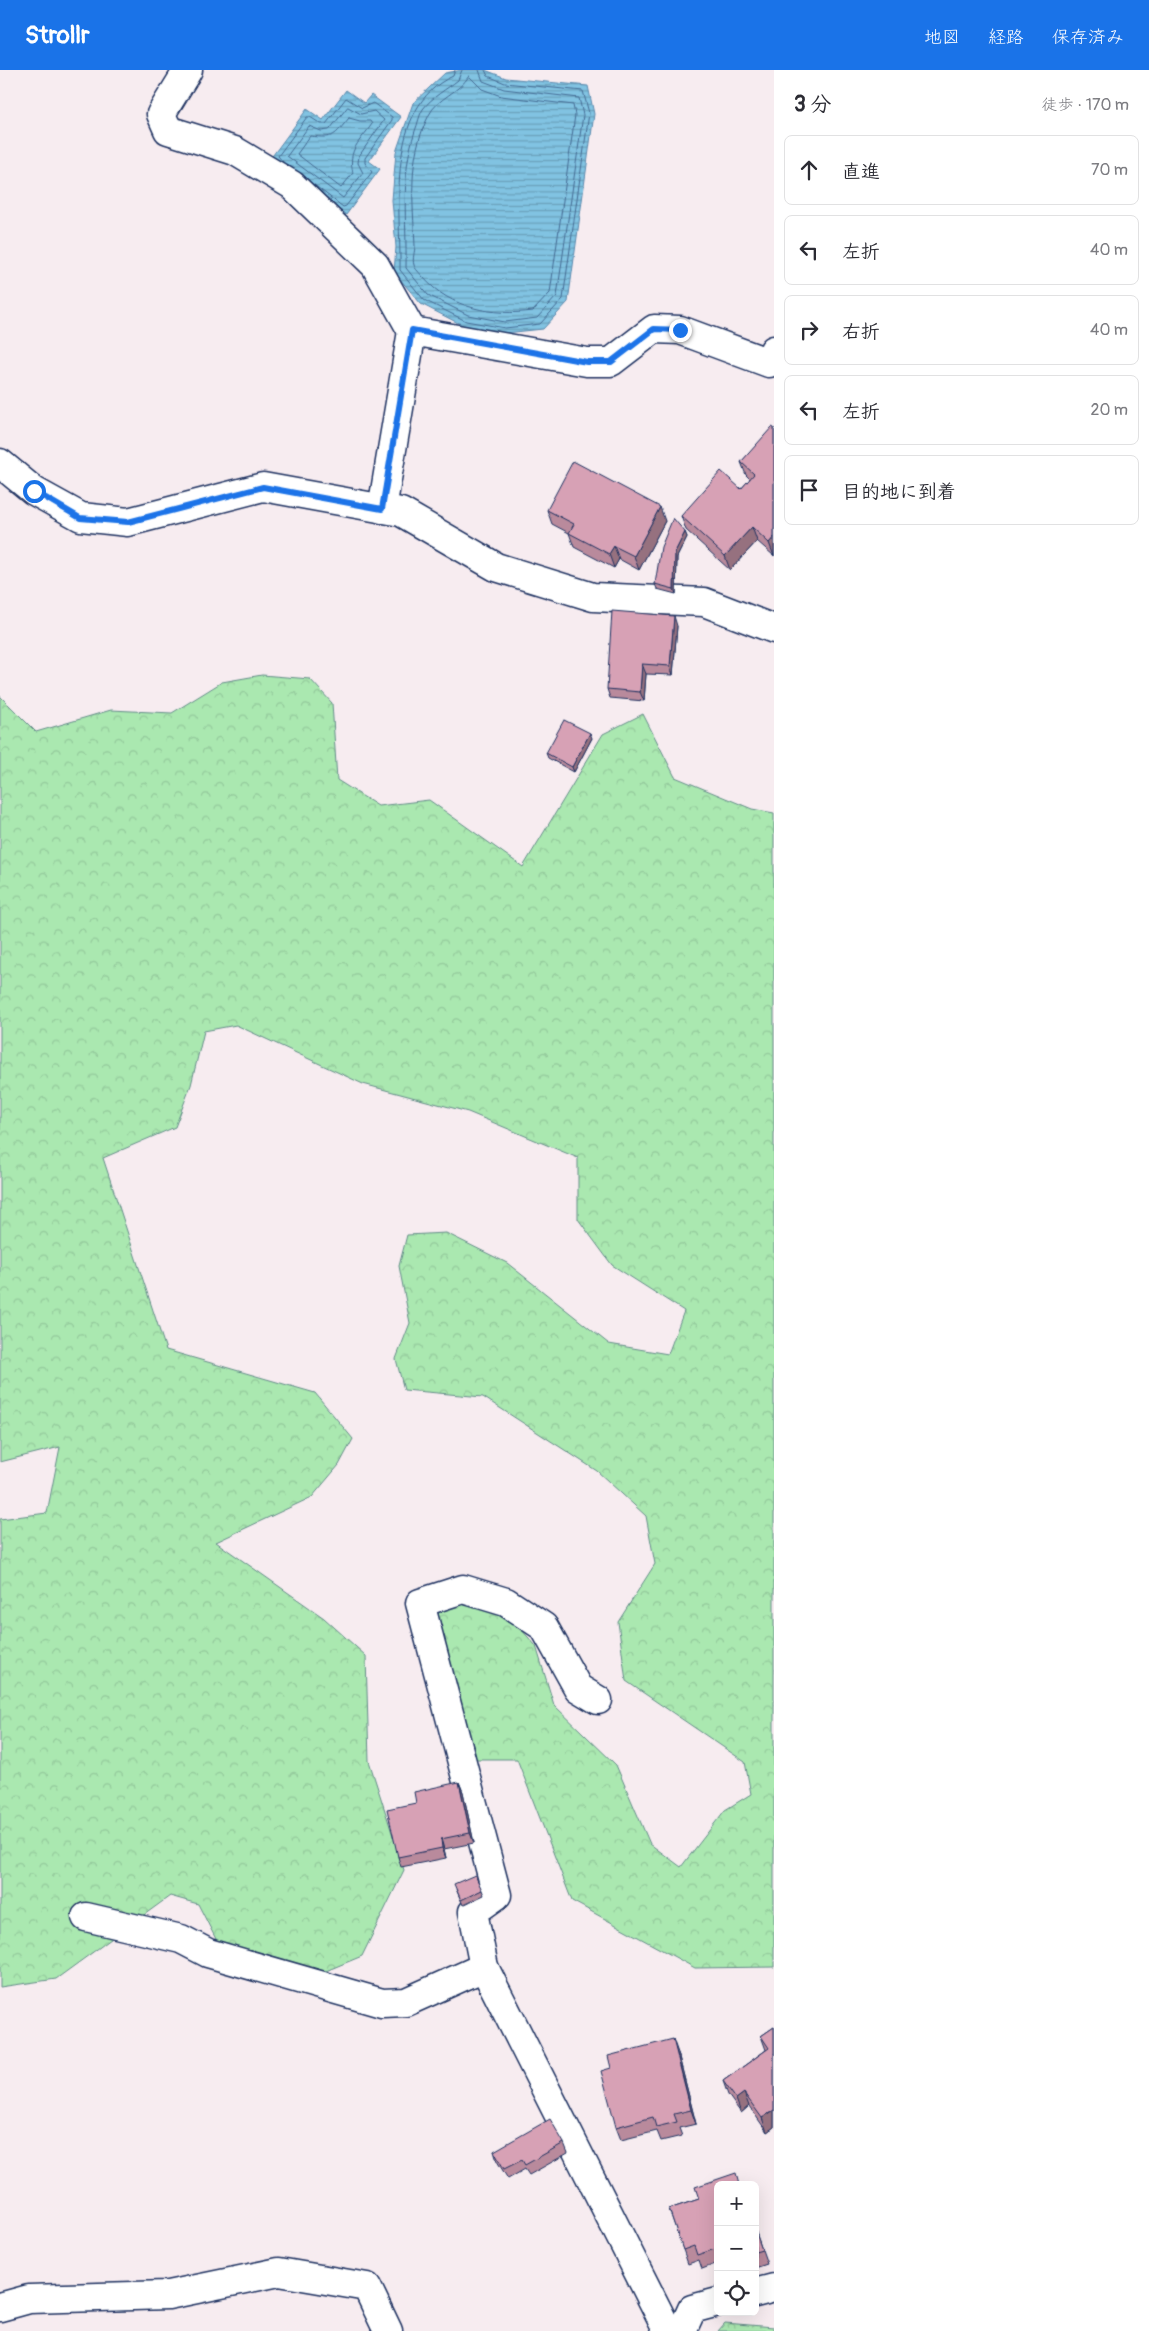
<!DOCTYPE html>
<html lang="ja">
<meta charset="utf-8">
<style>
:root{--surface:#fff;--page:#f7f7f7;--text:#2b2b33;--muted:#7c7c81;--line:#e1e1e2;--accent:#1a73e8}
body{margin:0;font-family:Pangolin,"Klee One",sans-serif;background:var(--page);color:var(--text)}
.controls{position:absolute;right:15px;bottom:15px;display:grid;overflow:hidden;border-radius:8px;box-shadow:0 5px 20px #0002}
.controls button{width:45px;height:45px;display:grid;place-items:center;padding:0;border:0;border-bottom:1px solid var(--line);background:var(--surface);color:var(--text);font:25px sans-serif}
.stop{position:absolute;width:15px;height:15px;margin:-11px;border:4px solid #1a73e8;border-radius:50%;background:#fff}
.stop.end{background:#1a73e8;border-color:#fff;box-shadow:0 1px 5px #0008}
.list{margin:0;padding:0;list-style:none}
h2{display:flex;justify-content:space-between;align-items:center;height:65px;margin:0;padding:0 20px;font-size:21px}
h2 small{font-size:16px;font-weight:400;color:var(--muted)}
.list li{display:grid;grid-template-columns:32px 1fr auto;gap:15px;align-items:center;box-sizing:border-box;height:70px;margin:0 10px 10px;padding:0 10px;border:1px solid var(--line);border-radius:8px}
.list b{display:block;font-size:19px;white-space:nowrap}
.list em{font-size:16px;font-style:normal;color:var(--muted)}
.icon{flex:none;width:28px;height:28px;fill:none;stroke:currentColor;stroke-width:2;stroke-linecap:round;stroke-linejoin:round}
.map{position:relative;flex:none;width:774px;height:2261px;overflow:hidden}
header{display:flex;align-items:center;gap:30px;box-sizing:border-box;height:70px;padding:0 25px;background:var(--accent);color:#fff}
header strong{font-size:24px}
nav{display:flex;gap:28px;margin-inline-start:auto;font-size:18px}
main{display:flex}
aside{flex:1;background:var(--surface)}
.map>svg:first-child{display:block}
.forest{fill:url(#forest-crowns);stroke:#628c87}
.water{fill:url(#water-rules);stroke:#5888ad}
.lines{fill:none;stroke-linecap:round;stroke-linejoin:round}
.shore{stroke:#446a93;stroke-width:1}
.minor-casing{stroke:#1b2f5e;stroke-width:31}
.minor{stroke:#fff;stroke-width:28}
.wall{fill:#b98a9c;stroke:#1b2f5e}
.shaded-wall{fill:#96717f;stroke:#1b2f5e}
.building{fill:#d7a1b5;stroke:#1b2f5e}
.route{stroke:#1a73e8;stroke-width:6}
</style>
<header>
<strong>Strollr</strong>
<nav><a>地図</a><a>経路</a><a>保存済み</a></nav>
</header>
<main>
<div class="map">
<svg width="774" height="2261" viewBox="0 0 774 2261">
<defs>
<pattern id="forest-crowns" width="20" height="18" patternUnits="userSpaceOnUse" patternTransform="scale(1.25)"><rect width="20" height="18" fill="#aae8b0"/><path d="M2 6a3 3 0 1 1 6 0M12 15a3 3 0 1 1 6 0" fill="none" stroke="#92c79a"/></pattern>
<pattern id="water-rules" width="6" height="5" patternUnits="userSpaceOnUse" patternTransform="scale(1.25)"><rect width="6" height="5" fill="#81c3e2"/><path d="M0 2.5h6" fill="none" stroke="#699fba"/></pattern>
</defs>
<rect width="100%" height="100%" fill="#f7ecf0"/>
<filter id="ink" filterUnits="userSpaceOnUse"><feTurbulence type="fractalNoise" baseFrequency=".02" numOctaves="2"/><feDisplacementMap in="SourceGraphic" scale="10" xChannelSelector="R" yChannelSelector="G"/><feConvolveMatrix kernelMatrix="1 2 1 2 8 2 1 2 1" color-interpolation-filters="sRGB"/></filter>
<g filter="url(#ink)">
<g class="forest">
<polygon points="262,605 310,609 332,633 337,710 378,736 429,730 523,797 603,664 643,644 675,707 752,739 774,743 774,1897 695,1898 572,1831 517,1689 463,1689 426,1539 463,1527 504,1540 536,1576 554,1635 616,1695 650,1774 681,1797 725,1740 751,1724 745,1692 626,1611 618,1552 655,1494 646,1446 597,1401 483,1327 404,1320 396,1289 410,1253 399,1196 407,1165 446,1163 507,1193 609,1274 668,1284 684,1241 612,1195 578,1149 578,1088 468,1042 363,1014 236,955 204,961 191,1015 175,1057 103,1088 166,1280 315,1323 353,1369 339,1395 312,1427 216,1472 324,1548 366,1586 369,1691 404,1800 362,1886 321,1903 218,1873 198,1834 170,1826 56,1909 0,1917 0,1449 47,1443 60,1377 0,1392 0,626 36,662 111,640 172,643 222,612"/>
<polygon points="725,2253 774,2257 774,2261 718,2261"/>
</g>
<g class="water">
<polygon points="462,0 485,0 506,8 588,16 594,44 568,232 543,259 505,263 464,256 421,234 394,202 396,177 392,130 396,82 413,33 445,3"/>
<polygon points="346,20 364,33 371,25 401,47 369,91 380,99 346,145 270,89 307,39 323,50"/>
</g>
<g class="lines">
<g class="shore">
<path d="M455,0L453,6C384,37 401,138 400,200L424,230L466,251L505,258L540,254L563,229L589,43L583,21L505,13L488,6L485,0"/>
<path d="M462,0L458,10C447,19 432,27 423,39C419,45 418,54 415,61C400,106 407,151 406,198L428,225L468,245L505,252L537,248L557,226L583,45L579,28L504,19L483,11L479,0"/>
<path d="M469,6L482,19L501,26L573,35L575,45L550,223L533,241C494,246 450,239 423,207C420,203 415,199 414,195C412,189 415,181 415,176C413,130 407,88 429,45C437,28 460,22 469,6Z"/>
<polygon points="348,37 361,44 374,41 384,50 359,86 358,93 363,103 343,128 287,86 309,56 321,61 329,60"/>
<path d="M349,48L360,51H370L372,54C360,72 347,79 353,103L341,118L297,84L310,66C335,69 334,66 349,48Z"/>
<polyline points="284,93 278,86 307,47 310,47 321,54 326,54 346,28 362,38 373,33 392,47 392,50 365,88 365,93 372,102 346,136 343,137 313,114"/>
</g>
<g class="minor-casing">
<g id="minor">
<polyline points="188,0 161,44 168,60 235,81 292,115 375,195 412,261"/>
<polyline points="0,393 34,421 81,447 128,452 263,417 401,442 496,497 593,527 704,532 774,559"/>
<polyline points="382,439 412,261 587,292 611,292 654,259 680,260 769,293 774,280"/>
<polyline points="598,1630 578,1618 544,1557 506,1532 463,1519 420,1533 497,1825 473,1842 484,1897 668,2261"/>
<polyline points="86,1847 181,1869 208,1883 382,1933 406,1932 484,1897"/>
<polyline points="755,2223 774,2218"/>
<polyline points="0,2237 29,2229 168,2225 279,2202 367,2217 388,2261"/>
<polyline points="682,2261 692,2239 718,2232"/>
</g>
</g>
<use href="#minor" class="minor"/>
</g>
<g class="wall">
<polygon points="774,358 774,486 757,471 730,500 686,460 681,446 741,419 750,409 746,405 741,392"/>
<polygon points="547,440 665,451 639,500 619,489 614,498 574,477 569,463 552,454"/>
<polygon points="685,462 687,467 677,487 676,524 657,519 655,514"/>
<polygon points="677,556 673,605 646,604 644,631 610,628 607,619"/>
<polygon points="592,668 574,702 548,688 546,683"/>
<polygon points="459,1712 463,1722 474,1773 444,1779 446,1788 401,1797 398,1787"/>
<polygon points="456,1819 482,1820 484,1825 463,1835"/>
<polygon points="774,1957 774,2057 767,2062 749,2036 741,2043 728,2025 723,2011 766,1980 761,1966"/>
<polygon points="678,1983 696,2054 679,2058 682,2066 661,2071 657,2061 621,2070 616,2057"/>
<polygon points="564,2073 568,2083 529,2105 525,2099 508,2109 497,2091 494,2081"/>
<polygon points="718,2115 718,2193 702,2199 699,2190 688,2194 669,2139 699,2129"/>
<polygon points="755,2160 767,2194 755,2198"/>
</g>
<g class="shaded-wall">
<polygon points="660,437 665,451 639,500 634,486"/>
<polygon points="752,457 757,471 730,500 725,486"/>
<polygon points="685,462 687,467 677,487 676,524 674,519 675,482"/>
<polygon points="774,467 774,486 769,473"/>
<polygon points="614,476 619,489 614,498 609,484"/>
<polygon points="674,546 677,556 673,605 670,596"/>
<polygon points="642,594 646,604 644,631 640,622"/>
<polygon points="590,663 592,668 574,702 572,697"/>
<polygon points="459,1712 463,1722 474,1773 470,1763"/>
<polygon points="441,1769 444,1779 446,1788 442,1778"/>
<polygon points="673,1969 678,1983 696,2054 691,2040"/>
<polygon points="744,2023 749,2036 741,2043 736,2029"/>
<polygon points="774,2040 774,2057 767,2062 762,2048"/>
</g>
<g class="building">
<polygon points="772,357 774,358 774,467 769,473 752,457 725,486 681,446 721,401 741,419 754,404 741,392"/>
<polygon points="573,391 660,437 634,486 614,476 609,484 569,463 574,454 547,440"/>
<polygon points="673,448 685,462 675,482 674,519 655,514 661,477"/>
<polygon points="612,541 674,546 670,596 642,594 640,622 607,619"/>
<polygon points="564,650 590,663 572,697 546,683"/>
<polygon points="459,1712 470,1763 441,1769 442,1778 398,1787 387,1739 416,1733 414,1722"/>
<polygon points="475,1805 482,1820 461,1830 454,1814"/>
<polygon points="774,1957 774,2040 762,2048 744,2023 736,2029 723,2011 769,1978 761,1966"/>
<polygon points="673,1969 691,2040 674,2044 677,2052 656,2057 653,2047 616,2057 601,2001 611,1998 608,1986"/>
<polygon points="550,2049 564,2073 525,2095 522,2090 504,2099 494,2081"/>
<polygon points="736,2103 739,2115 718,2115 718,2178 697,2185 694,2176 683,2180 669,2139 699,2129 695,2117"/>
<polygon points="755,2160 762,2180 755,2182"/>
</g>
</g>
<g class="lines" filter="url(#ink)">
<polyline class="route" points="34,421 80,448 128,452 263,417 382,439 412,260 587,292 611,292 654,259 680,260"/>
</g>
</svg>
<div class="controls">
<button>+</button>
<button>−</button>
<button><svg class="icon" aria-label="locate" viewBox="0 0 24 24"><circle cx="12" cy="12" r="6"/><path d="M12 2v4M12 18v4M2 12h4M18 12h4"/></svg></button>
</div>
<div class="stop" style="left:34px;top:421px"></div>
<div class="stop end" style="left:680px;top:260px"></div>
</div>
<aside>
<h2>3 分<small>徒歩 · 170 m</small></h2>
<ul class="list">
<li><svg class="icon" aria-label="ahead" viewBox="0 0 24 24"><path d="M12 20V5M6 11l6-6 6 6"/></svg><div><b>直進</b></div><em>70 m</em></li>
<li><svg class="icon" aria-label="left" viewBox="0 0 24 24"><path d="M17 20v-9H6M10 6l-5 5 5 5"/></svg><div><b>左折</b></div><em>40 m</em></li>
<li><svg class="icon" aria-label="right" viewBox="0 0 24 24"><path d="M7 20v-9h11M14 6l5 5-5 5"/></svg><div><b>右折</b></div><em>40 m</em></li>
<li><svg class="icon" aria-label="left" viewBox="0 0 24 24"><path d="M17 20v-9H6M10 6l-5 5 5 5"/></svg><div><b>左折</b></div><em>20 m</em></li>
<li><svg class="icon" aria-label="arrive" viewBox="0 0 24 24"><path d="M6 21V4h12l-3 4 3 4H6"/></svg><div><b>目的地に到着</b></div></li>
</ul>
</aside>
</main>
